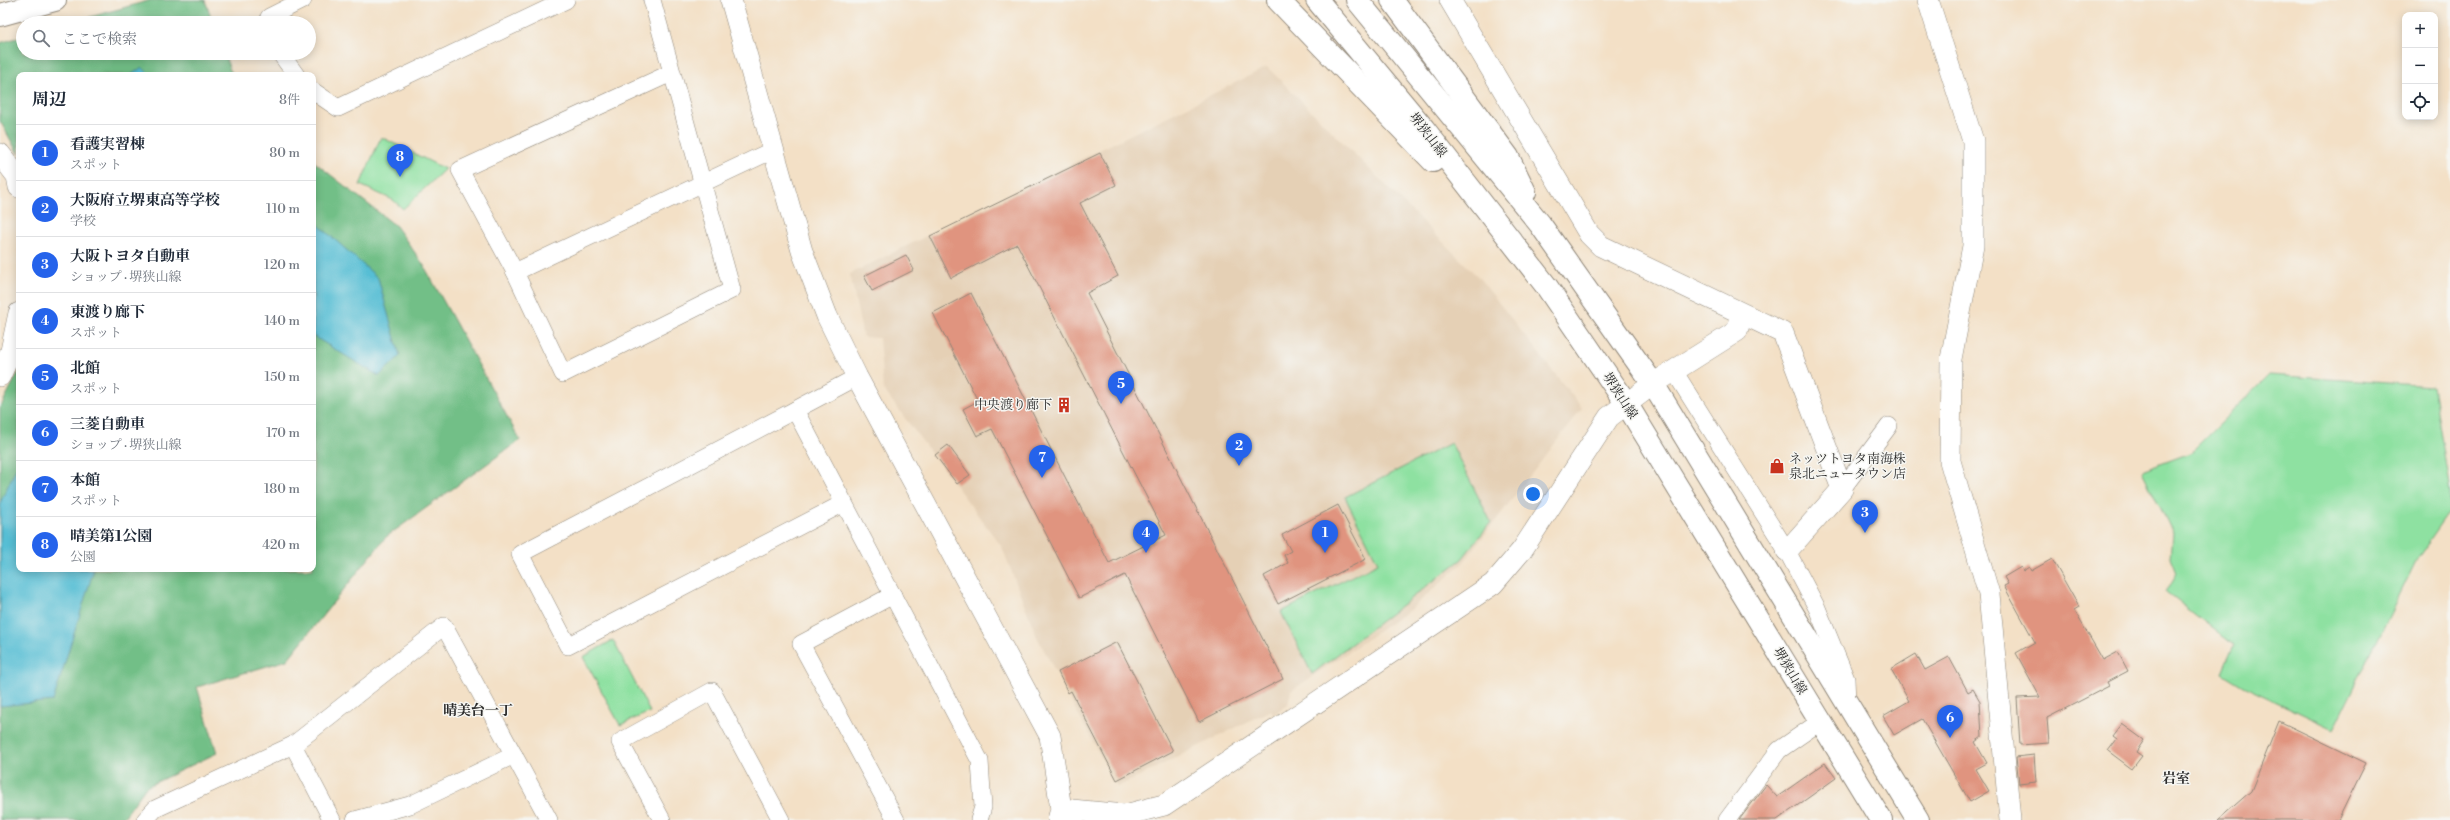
<!DOCTYPE html>
<html lang="ja">
<meta charset="utf-8">
<style>
:root{--surface:#fff;--page:#f2f2f3;--text:#1f2937;--muted:#747a83;--line:#e0e1e3;--accent:#2563eb}
body{margin:0;font-family:"Libre Bodoni","Noto Serif JP",serif;background:var(--page);color:var(--text)}
.controls{position:absolute;right:12px;top:12px;display:grid;overflow:hidden;border-radius:8px;box-shadow:0 2px 10px #0003}
.controls button{width:36px;height:36px;display:grid;place-items:center;padding:0;border:0;border-bottom:1px solid var(--line);background:var(--surface);color:var(--text);font:20px sans-serif}
.you{position:absolute;left:1533px;top:494px;width:14px;height:14px;margin:-10px;border:3px solid #fff;border-radius:50%;background:#1a73e8;box-shadow:0 0 0 6px #1a73e833}
.badge{display:grid;place-items:center;width:26px;height:26px;border-radius:50%;background:var(--accent);color:#fff;font-size:13px;font-weight:700}
.pin{position:absolute;translate:-50% -33px;filter:drop-shadow(0 1px 2px #0008)}
.pin::after{content:'';position:absolute;top:21px;width:14px;height:12px;background:inherit;clip-path:polygon(0 0,100% 0,50% 100%)}
.list{margin:0;padding:0;list-style:none}
h2{display:flex;justify-content:space-between;align-items:center;height:52px;margin:0;padding:0 16px;font-size:17px}
h2 small{font-size:13px;font-weight:400;color:var(--muted)}
.list li{display:grid;grid-template-columns:26px 1fr auto;gap:12px;align-items:center;box-sizing:border-box;height:56px;padding:0 16px;border-top:1px solid var(--line)}
.list b{display:block;font-size:15px;white-space:nowrap}
.list p{margin:0;font-size:13px;white-space:nowrap;color:var(--muted)}
.list em{font-size:13px;font-style:normal;color:var(--muted)}
.icon{flex:none;width:22px;height:22px;fill:none;stroke:currentColor;stroke-width:2;stroke-linecap:round;stroke-linejoin:round}
.map{position:relative;flex:none;width:2450px;height:820px;overflow:hidden}
.search{position:absolute;background:var(--surface);box-shadow:0 2px 10px #0003;left:16px;top:16px;width:300px;height:44px;display:flex;align-items:center;gap:10px;box-sizing:border-box;padding:0 14px;border-radius:22px;color:var(--muted);font-size:15px}
.panel{position:absolute;background:var(--surface);box-shadow:0 2px 10px #0003;left:16px;top:72px;width:300px;height:500px;border-radius:8px}
.map>svg:first-child{display:block}
.built{fill:#e5d0b5}
.green{fill:#8ee1a1;stroke:#5c8666}
.forest{fill:#72bf87;stroke:#4e7559}
.water{fill:#57bed4;stroke:#417480}
.building{fill:#e0947f}
.lines{fill:none;stroke-linecap:round;stroke-linejoin:round}
.minor-casing{stroke:#8f8678;stroke-width:18}
.tertiary-casing{stroke:#8f8678;stroke-width:22}
.primary-casing{stroke:#8f8678;stroke-width:24}
.minor{stroke:#fff;stroke-width:17}
.tertiary{stroke:#fff;stroke-width:21}
.primary{stroke:#fff;stroke-width:22}
.labels{text-anchor:middle;dominant-baseline:central;stroke-width:3;stroke-linejoin:round;paint-order:stroke}
.street-label{font-size:13px;fill:#2b2b2b;stroke:#f6f6f2}
.poi-label{font-size:13px;fill:#2b2b2b;stroke:#f6f6f2;text-anchor:end}
.neighbourhood-label{font-size:14px;font-weight:bold;fill:#2b2b2b;stroke:#f6f6f2}
</style>
<div class="map">
<svg width="2450" height="820" viewBox="0 0 2450 820">
<rect width="100%" height="100%" fill="#f6f6f2"/>
<filter id="ink" filterUnits="userSpaceOnUse"><feTurbulence type="fractalNoise" baseFrequency=".025" numOctaves="2"/><feDisplacementMap in="SourceGraphic" scale="8" xChannelSelector="R" yChannelSelector="G"/><feConvolveMatrix kernelMatrix="1 2 1 2 8 2 1 2 1" color-interpolation-filters="sRGB"/></filter>
<filter id="wash" filterUnits="userSpaceOnUse"><feTurbulence type="fractalNoise" baseFrequency=".012" numOctaves="4" result="noise"/><feDisplacementMap in="SourceGraphic" scale="16" xChannelSelector="R" yChannelSelector="G"/><feGaussianBlur stdDeviation="0.9" result="paint"/><feColorMatrix in="noise" values="0 0 0 0 0 0 0 0 0 0 0 0 0 0 0 0 0 1.4 0 .05"/><feComposite in="paint" operator="in"/></filter>
<g filter="url(#wash)">
<rect width="100%" height="100%" fill="#f3e0c6"/>
<polygon class="built" points="1267,67 1480,279 1582,408 1464,562 1411,609 1291,691 1288,704 1273,715 1271,710 1117,787 1037,637 1002,547 883,389 879,338 863,337 850,274"/>
<g class="green">
<polygon points="381,137 445,169 403,209 393,200 360,185"/>
<polygon points="2269,375 2433,386 2450,492 2450,512 2417,559 2334,729 2243,686 2222,673 2234,645 2166,592 2177,573 2171,558 2173,533 2142,471 2190,453"/>
<polygon points="1451,443 1491,522 1462,559 1312,674 1281,612 1378,563 1345,497"/>
<polygon points="613,640 650,712 620,725 583,657"/>
</g>
<g class="forest">
<polygon points="151,0 205,0 213,23 69,23"/>
<polygon points="23,36 23,53 224,53 230,70 234,75 19,75 19,155 0,121 0,43"/>
<polygon points="313,161 396,226 423,264 520,440 386,537 287,660 197,687 217,753 146,787 122,820 0,820 0,408 19,371 19,569 313,569"/>
</g>
<g class="water">
<polygon points="142,67 150,75 131,75"/>
<polygon points="313,220 378,278 400,356 379,376 313,336"/>
<polygon points="19,462 19,569 94,569 53,701 0,706 0,503"/>
</g>
<g id="blocks">
<g class="building">
<polygon points="1100,153 1116,185 1080,203 1118,276 1087,293 1283,679 1199,722 1125,575 1079,598 992,429 977,436 963,409 978,401 933,313 971,293 1109,563 1166,535 1017,244 951,278 930,236"/>
<polygon points="906,255 914,270 872,291 864,276"/>
<polygon points="948,445 970,475 957,484 935,455"/>
<polygon points="1338,505 1366,559 1278,604 1264,576 1288,563 1284,555 1291,551 1282,535"/>
<polygon points="2052,559 2079,607 2074,610 2103,660 2118,652 2128,671 2107,682 2109,686 2047,718 2049,743 2020,745 2017,698 2040,697 2016,653 2035,642 2004,586 2008,584 2004,577 2021,567 2023,571 2029,567 2031,571"/>
<polygon points="1117,642 1173,751 1117,780 1071,691 1068,693 1058,672"/>
<polygon points="1916,654 1925,670 1949,657 1968,692 1973,689 1980,701 1982,737 1975,742 1987,763 1976,769 1989,791 1970,802 1922,719 1894,735 1883,716 1909,701 1891,669"/>
<polygon points="2279,721 2366,763 2338,820 2218,820 2251,791"/>
<polygon points="2122,724 2144,740 2136,752 2142,756 2132,769 2108,751 2117,739 2113,736"/>
<polygon points="2034,755 2036,782 2019,784 2016,757"/>
<polygon points="1825,763 1836,778 1777,820 1739,820 1766,785 1777,797"/>
</g>
</g>
</g>
<g filter="url(#ink)">
<use href="#blocks" fill-opacity="0" stroke="#8f8678" stroke-width="1"/>
<g class="lines">
<g class="minor-casing">
<g id="minor">
<polyline points="652,0 732,290 563,374 515,272 460,170 671,73"/>
<polyline points="271,23 269,17 303,0"/>
<polyline points="280,53 296,75"/>
<polyline points="313,91 338,108 566,0"/>
<polyline points="515,272 773,150"/>
<polyline points="1674,371 1787,551 1817,608 1846,679 1847,703"/>
<polyline points="857,377 795,410 980,761 983,807 979,820"/>
<polyline points="795,410 520,554 568,646 844,503"/>
<polyline points="1842,489 1889,426"/>
<polyline points="893,595 801,644 896,820"/>
<polyline points="293,745 332,820"/>
<polyline points="145,820 155,809 293,745 444,626 549,820"/>
<polyline points="355,820 410,805 514,755"/>
<polyline points="662,820 620,742 712,691 781,820"/>
<polyline points="1727,820 1779,750 1821,721"/>
</g>
</g>
<g class="tertiary-casing">
<g id="tertiary">
<polyline points="731,0 802,251 827,316 857,377 1050,736 1061,809 1058,820"/>
<polyline points="1450,0 1589,234 1601,246 1783,333 1842,489 1787,551"/>
<polyline points="1928,0 1973,141 1973,246 1951,359 1950,461 1989,594 2010,820"/>
<polyline points="0,154 17,176 19,187"/>
<polyline points="0,376 11,351 19,313"/>
<polyline points="1061,809 1125,815 1164,805 1493,584 1522,550 1609,417 1653,384 1737,331 1742,315"/>
</g>
</g>
<g class="primary-casing">
<g id="primary">
<polyline points="1278,0 1433,161"/>
<polyline points="1317,0 1424,129 1547,287 1626,403 1881,820"/>
<polyline points="1357,0 1540,224 1653,384 1918,820"/>
<polyline points="1392,0 1508,157 1525,192"/>
<polyline points="0,15 55,0"/>
</g>
</g>
<use href="#minor" class="minor"/>
<use href="#tertiary" class="tertiary"/>
<use href="#primary" class="primary"/>
</g>
</g>
<defs>
<g id="building-bare" transform="scale(1.2)"><path d="M-4-6H4V6H1V3H-1V6H-4ZM-2.5-4.3h1.7v1.8h-1.7ZM.8-4.3h1.7v1.8H.8ZM-2.5-1h1.7V.8h-1.7ZM.8-1h1.7V.8H.8Z" fill="#c8321e" stroke="#f6f6f2" stroke-width="2.5" paint-order="stroke"/></g>
<g id="shop-bare" transform="scale(1.2)"><path d="M-5-2.5h2.3a2.7 3.5 0 0 1 5.4 0H5L5.5 6h-11ZM-1.5-2.5h3a1.5 2.3 0 0 0-3 0Z" fill="#c8321e" stroke="#f6f6f2" stroke-width="2.5" paint-order="stroke"/></g>
</defs>
<g fill-rule="evenodd">
<use href="#building-bare" x="1064" y="405"/>
<use href="#shop-bare" x="1777" y="466"/>
</g>
<g class="labels">
<g class="street-label">
<text transform="translate(1428 135) rotate(52)">堺狭山線</text>
<text transform="translate(1620 396) rotate(57)">堺狭山線</text>
<text transform="translate(1790 671) rotate(59)">堺狭山線</text>
</g>
<g class="poi-label">
<text x="1052" y="405">中央渡り廊下</text>
<text x="1789" y="459" text-anchor="start">ネッツトヨタ南海株<tspan x="1789" dy="15">泉北ニュータウン店</tspan></text>
</g>
<g class="neighbourhood-label">
<text x="478" y="711">晴美台一丁</text>
<text x="2176" y="779">岩室</text>
</g>
</g>
</svg>
<div class="controls">
<button>+</button>
<button>−</button>
<button><svg class="icon" aria-label="locate" viewBox="0 0 24 24"><circle cx="12" cy="12" r="6"/><path d="M12 2v4M12 18v4M2 12h4M18 12h4"/></svg></button>
</div>
<div class="you"></div>
<div class="pin badge" style="left:1325px;top:553px">1</div>
<div class="pin badge" style="left:1239px;top:466px">2</div>
<div class="pin badge" style="left:1865px;top:533px">3</div>
<div class="pin badge" style="left:1146px;top:553px">4</div>
<div class="pin badge" style="left:1121px;top:404px">5</div>
<div class="pin badge" style="left:1950px;top:738px">6</div>
<div class="pin badge" style="left:1042px;top:478px">7</div>
<div class="pin badge" style="left:400px;top:177px">8</div>
<div class="search"><svg class="icon" aria-label="search" viewBox="0 0 24 24"><circle cx="10" cy="10" r="6"/><path d="M15 15l6 6"/></svg>ここで検索</div>
<section class="panel">
<h2>周辺<small>8件</small></h2>
<ul class="list">
<li><span class="badge">1</span><div><b>看護実習棟</b><p>スポット</p></div><em>80 m</em></li>
<li><span class="badge">2</span><div><b>大阪府立堺東高等学校</b><p>学校</p></div><em>110 m</em></li>
<li><span class="badge">3</span><div><b>大阪トヨタ自動車</b><p>ショップ · 堺狭山線</p></div><em>120 m</em></li>
<li><span class="badge">4</span><div><b>東渡り廊下</b><p>スポット</p></div><em>140 m</em></li>
<li><span class="badge">5</span><div><b>北館</b><p>スポット</p></div><em>150 m</em></li>
<li><span class="badge">6</span><div><b>三菱自動車</b><p>ショップ · 堺狭山線</p></div><em>170 m</em></li>
<li><span class="badge">7</span><div><b>本館</b><p>スポット</p></div><em>180 m</em></li>
<li><span class="badge">8</span><div><b>晴美第1公園</b><p>公園</p></div><em>420 m</em></li>
</ul>
</section>
</div>
